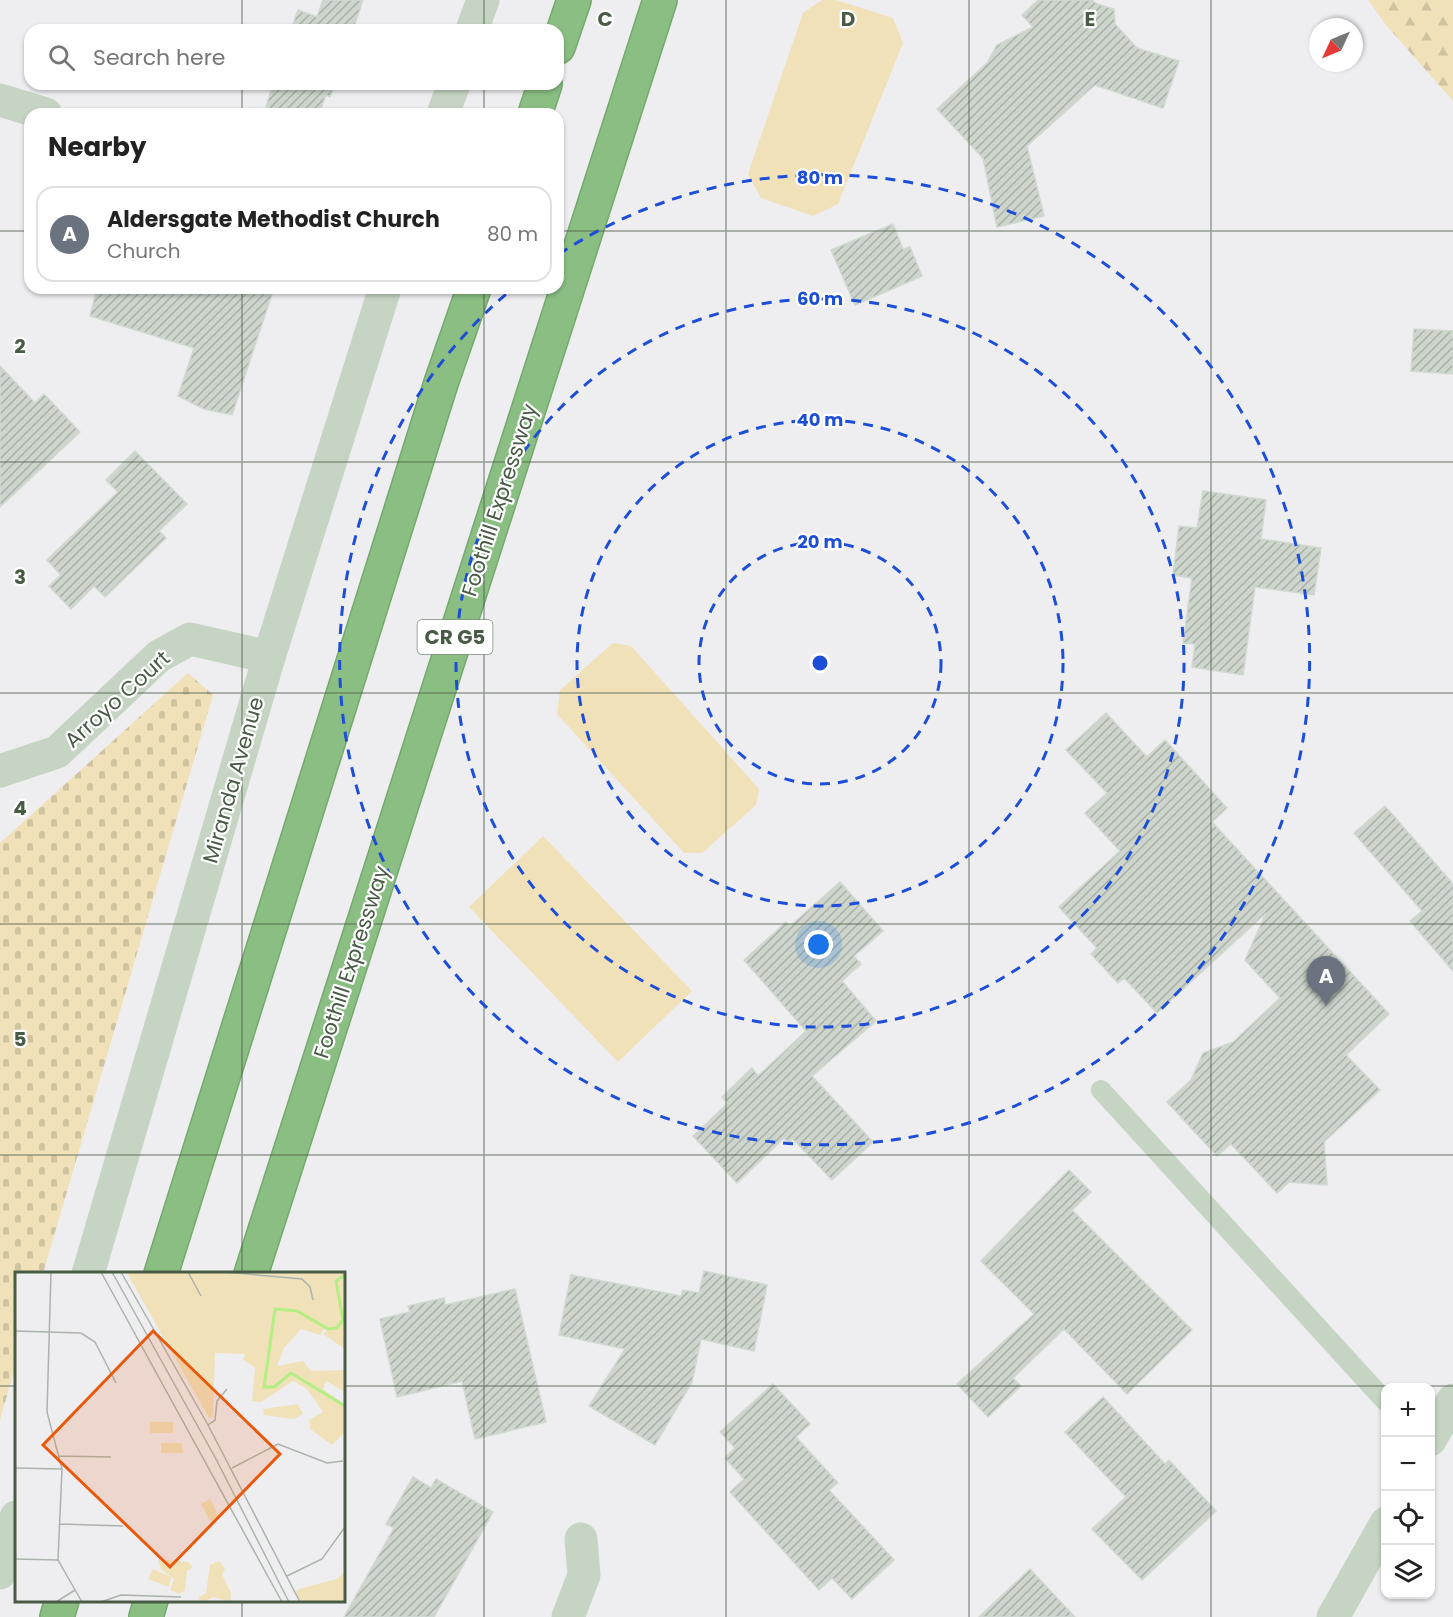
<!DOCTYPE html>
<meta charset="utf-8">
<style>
:root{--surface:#fff;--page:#f6f6f6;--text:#222;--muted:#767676;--line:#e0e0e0;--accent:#1a73e8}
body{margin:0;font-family:Poppins,sans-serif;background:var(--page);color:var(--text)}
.controls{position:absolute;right:18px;bottom:18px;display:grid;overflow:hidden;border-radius:12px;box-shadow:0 2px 4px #0004}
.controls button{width:54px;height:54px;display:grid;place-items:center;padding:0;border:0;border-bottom:2px solid var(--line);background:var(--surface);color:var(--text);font:30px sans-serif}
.compass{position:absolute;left:1309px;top:18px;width:54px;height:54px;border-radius:50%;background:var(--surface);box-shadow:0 2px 4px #0004;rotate:226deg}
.you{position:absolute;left:819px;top:945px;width:21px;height:21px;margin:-15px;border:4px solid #fff;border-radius:50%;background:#1a73e8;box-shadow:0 0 0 9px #1a73e833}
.badge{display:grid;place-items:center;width:39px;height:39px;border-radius:50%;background:var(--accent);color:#fff;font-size:20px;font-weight:700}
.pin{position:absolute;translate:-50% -50px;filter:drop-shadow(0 2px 3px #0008)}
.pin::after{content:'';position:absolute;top:32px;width:21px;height:18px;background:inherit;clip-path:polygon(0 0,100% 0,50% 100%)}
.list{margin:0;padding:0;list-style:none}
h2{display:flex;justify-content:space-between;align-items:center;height:78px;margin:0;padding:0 24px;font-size:26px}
h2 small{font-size:20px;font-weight:400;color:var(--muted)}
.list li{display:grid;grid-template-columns:39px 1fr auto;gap:18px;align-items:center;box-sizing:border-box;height:96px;margin:0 12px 12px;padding:0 12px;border:2px solid var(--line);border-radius:18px}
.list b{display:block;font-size:22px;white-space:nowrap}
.list p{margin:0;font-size:20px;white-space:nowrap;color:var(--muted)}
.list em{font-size:20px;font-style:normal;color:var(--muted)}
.icon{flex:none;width:33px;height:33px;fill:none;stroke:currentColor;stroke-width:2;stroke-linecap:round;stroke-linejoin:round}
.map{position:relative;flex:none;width:1453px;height:1617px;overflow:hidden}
.search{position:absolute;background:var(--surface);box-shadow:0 2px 4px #0004;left:24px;top:24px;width:540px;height:66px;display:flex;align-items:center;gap:15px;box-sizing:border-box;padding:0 21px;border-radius:18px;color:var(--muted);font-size:22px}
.panel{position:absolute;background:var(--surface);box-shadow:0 2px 4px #0004;left:24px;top:108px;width:540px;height:186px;border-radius:18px}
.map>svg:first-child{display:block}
.forest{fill:url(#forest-firs)}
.cemetery{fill:url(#cemetery-stones)}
.pitch{fill:#f0e1b9}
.building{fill:url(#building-hatch);stroke:#d0d9d1;stroke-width:1.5}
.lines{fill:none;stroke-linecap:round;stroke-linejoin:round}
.highway-casing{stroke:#75a96e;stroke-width:36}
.lane{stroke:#c6d5c3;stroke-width:20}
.street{stroke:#c6d5c3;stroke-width:33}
.highway{stroke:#8abe83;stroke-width:33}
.grid{fill:none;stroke:#485b45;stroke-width:1.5;stroke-opacity:0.55}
.ring{fill:none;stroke:#1d4ed8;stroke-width:3;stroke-dasharray:10 8}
.labels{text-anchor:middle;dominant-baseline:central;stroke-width:4.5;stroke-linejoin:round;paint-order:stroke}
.shield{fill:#fff;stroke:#7f8c7d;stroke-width:1.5}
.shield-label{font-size:20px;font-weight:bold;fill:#485b45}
.street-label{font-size:21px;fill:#485b45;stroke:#fff}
.inset-river{fill:none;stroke:#b3ee84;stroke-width:3}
.inset-road{fill:none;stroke:#acb3ac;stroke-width:1.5}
.view{fill:#e8590c;fill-opacity:0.15;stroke:#e8590c;stroke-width:3}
.inset-edge{fill:none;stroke:#485b45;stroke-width:3}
.grid-label{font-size:20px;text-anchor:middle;font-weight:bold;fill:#485b45;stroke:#fff;stroke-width:4.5;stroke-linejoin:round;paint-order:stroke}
.centre{fill:#1d4ed8;stroke:#fff;stroke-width:3}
.ring-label{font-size:18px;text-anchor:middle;font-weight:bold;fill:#1d4ed8;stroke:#fff;stroke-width:4.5;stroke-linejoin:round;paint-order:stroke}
</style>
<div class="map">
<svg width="1453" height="1617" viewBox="0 0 1453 1617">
<defs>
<pattern id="forest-firs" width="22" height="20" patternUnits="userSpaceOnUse" patternTransform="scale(1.5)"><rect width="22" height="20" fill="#f0e1b9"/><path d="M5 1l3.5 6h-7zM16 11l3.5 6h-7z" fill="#cfc3a0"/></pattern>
<pattern id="cemetery-stones" width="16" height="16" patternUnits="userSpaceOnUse" patternTransform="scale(1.5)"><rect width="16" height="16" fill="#f0e1b9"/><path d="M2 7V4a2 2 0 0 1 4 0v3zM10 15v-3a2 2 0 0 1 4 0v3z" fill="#cfc3a0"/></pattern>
<pattern id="building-hatch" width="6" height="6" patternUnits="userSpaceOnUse" patternTransform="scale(1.5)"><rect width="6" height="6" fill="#cdd5cc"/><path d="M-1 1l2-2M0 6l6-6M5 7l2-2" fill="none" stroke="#a8b0a7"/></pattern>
</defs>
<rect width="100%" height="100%" fill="#eeedf0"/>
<polygon class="forest" points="1368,0 1453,0 1453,101 1386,25"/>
<polygon class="cemetery" points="188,673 213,695 43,1273 16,1274 16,1364 0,1420 0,843"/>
<g class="pitch">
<polygon points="822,0 836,0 893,18 903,43 838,204 813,216 761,198 748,174 803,13"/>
<polygon points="613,643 631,646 759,789 756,805 702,853 684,853 557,714 560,690"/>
<polygon points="543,836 692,991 618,1062 469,907"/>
</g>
<g class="building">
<polygon points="323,0 363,0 353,30 291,30 298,10 317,17"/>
<polygon points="1038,0 1092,0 1097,4 1114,9 1115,24 1137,48 1179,61 1163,108 1095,85 1027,146 1044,216 997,227 983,158 937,109 987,63 997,45 1033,27 1022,15"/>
<polygon points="273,84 335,84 330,97 326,95 319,114 287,114 266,107"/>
<polygon points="893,224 903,249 910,247 922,276 855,305 831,250"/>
<polygon points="97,288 274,288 232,415 204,409 178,396 194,348 90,316"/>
<polygon points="1414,329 1453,331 1453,374 1411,371"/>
<polygon points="0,366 35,403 44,394 80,432 0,507"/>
<polygon points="135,451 187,504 159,531 166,538 105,597 94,586 71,609 49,586 61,575 47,560 118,492 106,480"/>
<polygon points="1203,491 1266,500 1261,539 1321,548 1314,595 1255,587 1243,675 1192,667 1195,644 1183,643 1192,578 1173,575 1179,526 1197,528"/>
<polygon points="1106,713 1147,757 1165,740 1227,808 1212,822 1389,1014 1346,1055 1380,1090 1324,1142 1327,1185 1289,1182 1277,1193 1231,1144 1217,1156 1167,1102 1191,1080 1203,1053 1233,1042 1280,998 1245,960 1266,913 1157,1013 1124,978 1118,983 1091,954 1097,948 1059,907 1120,851 1085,813 1107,793 1066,750"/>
<polygon points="1385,806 1453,884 1453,971 1410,921 1422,911 1354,833"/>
<polygon points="840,882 883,931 854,956 861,964 842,981 876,1021 812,1076 873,1142 832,1180 793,1139 789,1143 784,1138 737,1183 693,1136 728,1103 722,1097 752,1068 758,1076 806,1031 744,960 786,922 790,926"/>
<polygon points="1069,1170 1091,1192 1072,1210 1192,1330 1127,1394 1064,1329 1013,1378 1021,1386 988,1417 957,1384 1034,1314 981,1261"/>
<polygon points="704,1271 767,1285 754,1351 701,1339 692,1382 655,1445 589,1406 625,1349 559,1335 571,1275 681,1296 683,1290 699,1293"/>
<polygon points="515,1289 546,1422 475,1439 462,1381 397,1397 380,1319 410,1312 408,1306 444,1298 445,1305"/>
<polygon points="773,1384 810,1424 796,1437 838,1483 829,1490 894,1560 852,1599 832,1578 819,1590 730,1492 744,1479 725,1458 735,1448 720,1432"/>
<polygon points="1103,1397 1165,1464 1169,1460 1216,1511 1142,1580 1092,1529 1126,1497 1065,1432"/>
<polygon points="413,1477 431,1488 436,1479 493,1512 434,1617 344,1617 394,1528 386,1524"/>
<polygon points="1030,1569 1075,1617 979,1617"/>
</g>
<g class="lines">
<g class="highway-casing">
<g id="highway">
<polyline points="558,47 574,0"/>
<polyline points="535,114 545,84"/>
<polyline points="161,1274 441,383 474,288"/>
<polyline points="251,1274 660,0"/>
<polyline points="57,1617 62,1600"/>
<polyline points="146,1617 151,1600"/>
</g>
</g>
<polyline class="lane" points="1101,1090 1386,1402"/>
<g class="street">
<polyline points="472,30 483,0"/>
<polyline points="0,100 46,114"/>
<polyline points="443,114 454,84"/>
<polyline points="0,771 57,752 159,656 190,639 269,657"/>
<polyline points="88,1274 269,657 385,288"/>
<polyline points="1430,1440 1453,1400"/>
<polyline points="0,1573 16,1517"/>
<polyline points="568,1617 584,1575 581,1539"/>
<polyline points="1333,1617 1386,1523"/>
</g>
<use href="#highway" class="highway"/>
</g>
<path class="grid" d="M242,0V30M484,0V30M726,0V1617M969,0V1617M1211,0V1617M242,84V114M484,84V114M0,231H30M558,231H1453M242,288V1274M484,288V1617M0,462H1453M0,693H1453M0,924H1453M0,1155H1453M0,1386H16M344,1386H1453M242,1600V1617"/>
<g class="ring">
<circle cx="820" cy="663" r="121"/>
<circle cx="820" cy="663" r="243"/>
<circle cx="820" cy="663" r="364"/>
<path d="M559 254A485 485 0 1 1 512 289"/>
</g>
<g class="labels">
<rect class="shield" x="417.5" y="620" width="75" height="34" rx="4.5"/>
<g class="shield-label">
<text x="455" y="637">CR G5</text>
</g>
<g class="street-label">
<text transform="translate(499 500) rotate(-72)">Foothill Expressway</text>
<text transform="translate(117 699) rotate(-42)">Arroyo Court</text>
<text transform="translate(233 780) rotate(-74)">Miranda Avenue</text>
<text transform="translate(351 962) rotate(-72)">Foothill Expressway</text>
</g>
</g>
<g transform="translate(15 1272)">
<rect width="330" height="330" fill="#eeedf0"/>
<path d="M299,0H330V77L308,62L317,53ZM270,28L297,39L312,52L305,63L286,57L269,76L262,94L288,89L296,99L330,98V120L311,109L308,117L330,133V160L317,173L295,157L294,148L308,140L292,117L278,109L246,130L237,129L240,96L228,87L245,50ZM283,132L288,142L279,147L249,143L248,137ZM143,287L173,290L178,295L172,299L170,318L164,322L155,318L159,307L146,297ZM204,289L210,297L207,303L216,321L215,330L199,325L188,330L183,326L191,321L195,293ZM330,300V330H285L280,320L284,317L322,307Z" fill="#f0e1b9"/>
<path d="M330,0V8L316,18L329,25L330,67L311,57L298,60L280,46L278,30L257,40L262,51L253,63L259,83L200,81L198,145L194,146L112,1Z" fill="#f0e1b9"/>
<path d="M135,150H158V161H135ZM146,171H167L168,181H146ZM195,227L203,243L196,250L186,232ZM138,297L156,305L154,315L133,307Z" fill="#f0e1b9"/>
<path class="inset-river" d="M330,3L321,9L328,48L322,56L313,57L282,39L260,37L249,115H259L276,101L330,134"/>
<path class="inset-road" d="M36,0L32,140L47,197L43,288L67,330M86,0L267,330M97,0L201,187L274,330M106,0L193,153L285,330M173,0L186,24M209,0L287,7L295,15L298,28M0,59L66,61L80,70L101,111M193,153L200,148L202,129L212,117M44,184L96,185M0,196L47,197M217,196L263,172L312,191L328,189M45,252L108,254M0,287L43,288M272,304L307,287L330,255M41,330L60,318M86,330L106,323L166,325"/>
<path class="view" d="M138,59L265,182L155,295L28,173Z"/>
<rect width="330" height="330" class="inset-edge"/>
</g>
<g class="grid-label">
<text x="605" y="26">C</text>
<text x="848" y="26">D</text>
<text x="1090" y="26">E</text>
<text x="20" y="353">2</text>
<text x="20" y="584">3</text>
<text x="20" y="815">4</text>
<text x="20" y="1046">5</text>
</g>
<circle cx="820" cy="663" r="9" class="centre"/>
<g class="ring-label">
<text x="820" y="184">80 m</text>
<text x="820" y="305">60 m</text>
<text x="820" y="426">40 m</text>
<text x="820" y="548">20 m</text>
</g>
</svg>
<div class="controls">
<button>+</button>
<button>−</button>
<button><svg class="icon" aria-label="locate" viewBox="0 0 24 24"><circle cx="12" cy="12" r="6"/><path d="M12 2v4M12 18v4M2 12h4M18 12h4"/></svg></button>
<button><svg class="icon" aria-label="layers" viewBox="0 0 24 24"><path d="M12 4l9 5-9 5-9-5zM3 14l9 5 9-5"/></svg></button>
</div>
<svg class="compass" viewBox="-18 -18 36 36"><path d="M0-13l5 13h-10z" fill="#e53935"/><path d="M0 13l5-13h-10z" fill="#767676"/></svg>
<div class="you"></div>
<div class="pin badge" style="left:1326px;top:1006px;background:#6b7280">A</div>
<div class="search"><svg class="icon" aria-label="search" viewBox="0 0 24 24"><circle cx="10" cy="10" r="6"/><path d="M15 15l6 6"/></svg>Search here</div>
<section class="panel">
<h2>Nearby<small></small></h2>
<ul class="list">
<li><span class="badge" style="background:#6b7280">A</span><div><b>Aldersgate Methodist Church</b><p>Church</p></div><em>80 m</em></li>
</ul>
</section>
</div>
